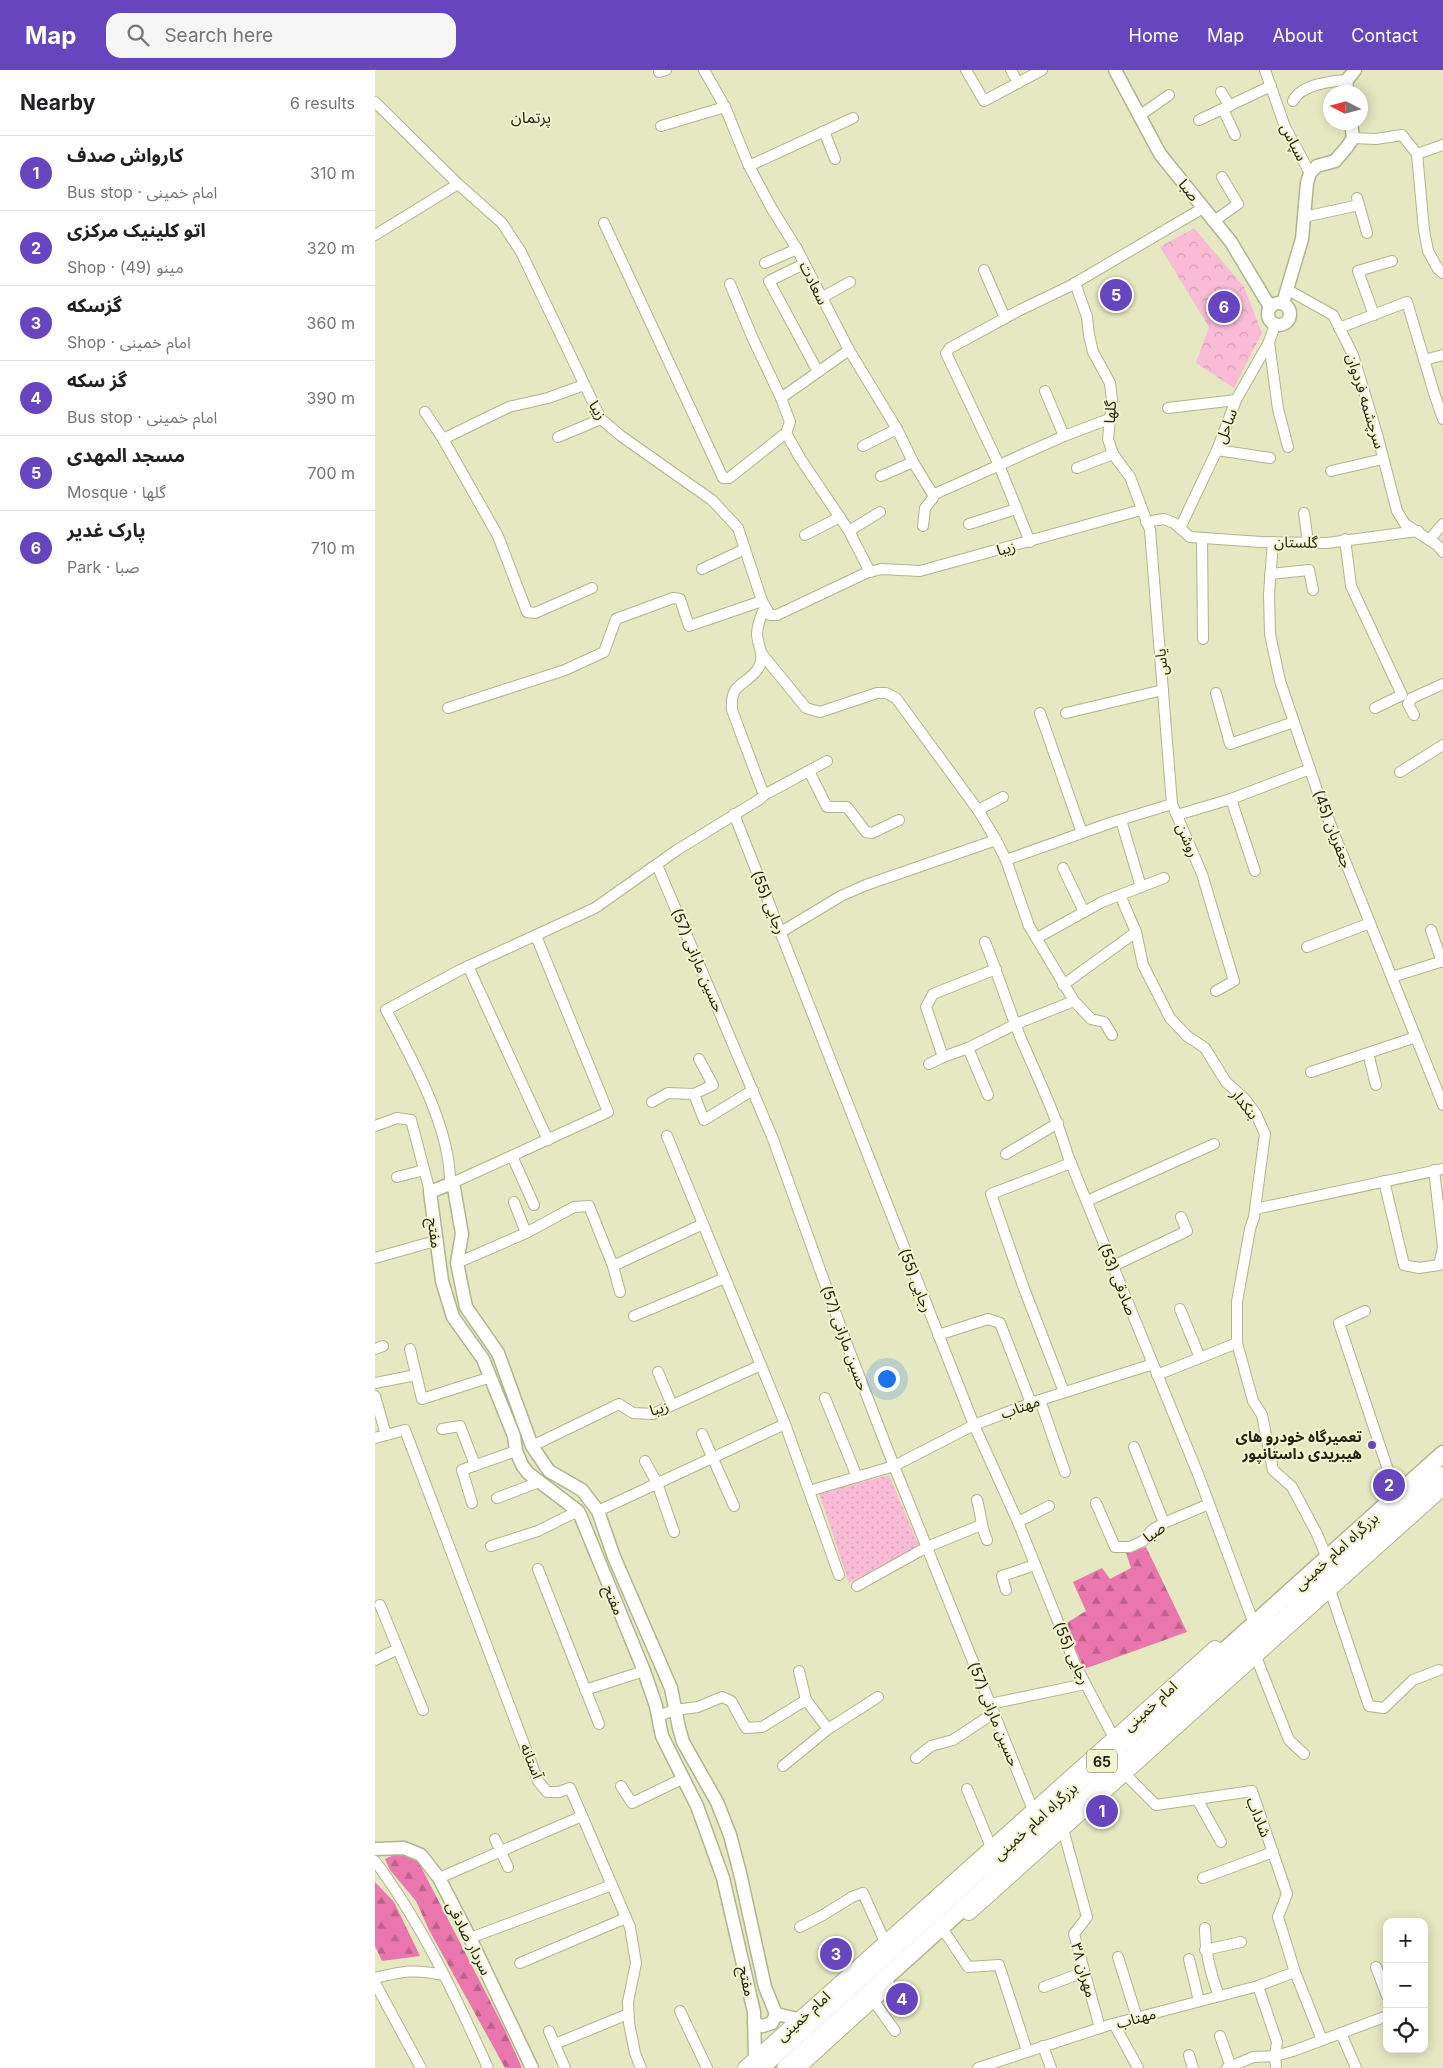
<!DOCTYPE html>
<meta charset="utf-8">
<style>
:root{--surface:#fff;--page:#f6f6f6;--text:#202124;--muted:#757577;--line:#e0e0e0;--accent:#6745be}
body{margin:0;font-family:Inter,"Noto Sans Arabic",sans-serif;background:var(--page);color:var(--text)}
.controls{position:absolute;right:15px;bottom:15px;display:grid;overflow:hidden;border-radius:10px;box-shadow:0 2px 12px #0003}
.controls button{width:45px;height:45px;display:grid;place-items:center;padding:0;border:0;border-bottom:1px solid var(--line);background:var(--surface);color:var(--text);font:25px sans-serif}
.compass{position:absolute;left:948px;top:15px;width:45px;height:45px;border-radius:50%;background:var(--surface);box-shadow:0 2px 12px #0003;rotate:276deg}
.you{position:absolute;left:511px;top:1308px;width:18px;height:18px;margin:-12px;border:4px solid #fff;border-radius:50%;background:#1a73e8;box-shadow:0 0 0 8px #1a73e833}
.badge{display:grid;place-items:center;width:32px;height:32px;border-radius:50%;background:var(--accent);color:#fff;font-size:16px;font-weight:700}
.pin{position:absolute;translate:-50% -50%;border:2px solid #fff;box-shadow:0 1px 5px #0006}
.list{margin:0;padding:0;list-style:none}
h2{display:flex;justify-content:space-between;align-items:center;height:65px;margin:0;padding:0 20px;font-size:21px}
h2 small{font-size:16px;font-weight:400;color:var(--muted)}
.list li{display:grid;grid-template-columns:32px 1fr auto;gap:15px;align-items:center;box-sizing:border-box;height:75px;padding:0 20px;border-top:1px solid var(--line)}
.list b{display:block;font-size:19px;white-space:nowrap}
.list p{margin:0;font-size:16px;white-space:nowrap;color:var(--muted)}
.list em{font-size:16px;font-style:normal;color:var(--muted)}
.icon{flex:none;width:28px;height:28px;fill:none;stroke:currentColor;stroke-width:2;stroke-linecap:round;stroke-linejoin:round}
.map{position:relative;flex:none;width:1068px;height:1998px;overflow:hidden}
header{display:flex;align-items:center;gap:30px;box-sizing:border-box;height:70px;padding:0 25px;background:var(--accent);color:#fff}
header strong{font-size:24px}
nav{display:flex;gap:28px;margin-inline-start:auto;font-size:18px}
.search{width:350px;height:45px;background:var(--page);display:flex;align-items:center;gap:12px;box-sizing:border-box;padding:0 18px;border-radius:15px;color:var(--muted);font-size:19px}
main{display:flex}
aside{flex:1;background:var(--surface)}
.map>svg:first-child{display:block}
.grass{fill:url(#grass-dots)}
.forest{fill:url(#forest-firs)}
.park{fill:url(#park-crowns)}
.lines{fill:none;stroke-linecap:round;stroke-linejoin:round}
.minor-casing{stroke:#b1b48e;stroke-width:12}
.tertiary-casing{stroke:#b1b48e;stroke-width:15}
.secondary-casing{stroke:#b1b48e;stroke-width:16}
.trunk-casing{stroke:#b1b48e;stroke-width:19}
.minor{stroke:#fff;stroke-width:10}
.tertiary{stroke:#fff;stroke-width:12}
.secondary{stroke:#fff;stroke-width:14}
.trunk{stroke:#fff;stroke-width:16}
.poi-dot{fill:#6745be;stroke:#f2f5ce;stroke-width:2}
.labels{text-anchor:middle;dominant-baseline:central;stroke-width:4;stroke-linejoin:round;paint-order:stroke}
.shield{fill:#f2f5ce;stroke:#60624c;stroke-width:1}
.shield-label{font-size:14px;font-weight:bold;fill:#222314}
.street-label{font-size:15px;fill:#222314;stroke:#f2f5ce}
.poi-label{font-size:15px;font-weight:bold;fill:#222314;stroke:#f2f5ce;text-anchor:end}
.neighbourhood-label{font-size:16px;fill:#222314;stroke:#f2f5ce}
</style>
<header>
<strong>Map</strong>
<div class="search"><svg class="icon" aria-label="search" viewBox="0 0 24 24"><circle cx="10" cy="10" r="6"/><path d="M15 15l6 6"/></svg>Search here</div>
<nav><a>Home</a><a>Map</a><a>About</a><a>Contact</a></nav>
</header>
<main>
<aside>
<h2>Nearby<small>6 results</small></h2>
<ul class="list">
<li><span class="badge">1</span><div><b>کارواش صدف</b><p>Bus stop · امام خمینی</p></div><em>310 m</em></li>
<li><span class="badge">2</span><div><b>اتو کلینیک مرکزی</b><p>Shop · مینو (49)</p></div><em>320 m</em></li>
<li><span class="badge">3</span><div><b>گزسکه</b><p>Shop · امام خمینی</p></div><em>360 m</em></li>
<li><span class="badge">4</span><div><b>گز سکه</b><p>Bus stop · امام خمینی</p></div><em>390 m</em></li>
<li><span class="badge">5</span><div><b>مسجد المهدی</b><p>Mosque · گلها</p></div><em>700 m</em></li>
<li><span class="badge">6</span><div><b>پارک غدیر</b><p>Park · صبا</p></div><em>710 m</em></li>
</ul>
</aside>
<div class="map">
<svg width="1068" height="1998" viewBox="0 0 1068 1998">
<defs>
<pattern id="grass-dots" width="8" height="8" patternUnits="userSpaceOnUse" patternTransform="scale(1.25)"><rect width="8" height="8" fill="#f9bbd5"/><path d="M2 2h.1M6 6h.1" fill="none" stroke="#d5a0b6" stroke-width="1.8" stroke-linecap="round"/></pattern>
<pattern id="forest-firs" width="22" height="20" patternUnits="userSpaceOnUse" patternTransform="scale(1.25)"><rect width="22" height="20" fill="#ea76ae"/><path d="M5 1l3.5 6h-7zM16 11l3.5 6h-7z" fill="#bd608c"/></pattern>
<pattern id="park-crowns" width="20" height="18" patternUnits="userSpaceOnUse" patternTransform="scale(1.25)"><rect width="20" height="18" fill="#f9bbd5"/><path d="M2 6a3 3 0 1 1 6 0M12 15a3 3 0 1 1 6 0" fill="none" stroke="#d5a0b6"/></pattern>
</defs>
<rect width="100%" height="100%" fill="#e5e8c1"/>
<polygon class="grass" points="514,1405 544,1476 474,1513 444,1423"/>
<g class="forest">
<polygon points="771,1477 812,1562 709,1599 690,1554 711,1541 698,1512 727,1498 735,1509 756,1498 751,1483"/>
<polygon points="29,1784 44,1793 130,1960 147,1998 130,1998 54,1860 41,1831 15,1800 10,1789 19,1785"/>
<polygon points="0,1812 19,1832 45,1886 7,1891 0,1876"/>
</g>
<polygon class="park" points="819,158 869,217 887,263 859,318 821,293 834,257 785,177"/>
<g class="lines">
<g class="minor-casing">
<g id="minor">
<polyline points="329,0 350,37 374,96 397,139 422,179 474,280 522,359 538,392 557,423 562,423 689,366 734,349"/>
<polyline points="591,0 609,31 667,0"/>
<polyline points="636,0 643,13"/>
<polyline points="890,0 910,57 935,103"/>
<polyline points="284,2 291,0"/>
<polyline points="846,22 855,36"/>
<path d="M918,31C925,15 956,11 972,10"/>
<polyline points="0,32 83,114 127,153 146,182 226,349 246,366 337,430 363,458 387,531 395,545 402,545 491,503 506,499 545,501 766,440"/>
<polyline points="848,39 860,65"/>
<polyline points="764,46 794,25"/>
<polyline points="824,50 896,16"/>
<polyline points="286,56 350,37"/>
<polyline points="449,61 460,89"/>
<polyline points="978,68 1001,69 1027,65 1042,84 1049,160 1053,181 1063,199 1068,203"/>
<polyline points="1042,84 1068,75"/>
<polyline points="374,96 478,48"/>
<polyline points="982,128 992,163"/>
<polyline points="929,147 984,135"/>
<polyline points="839,151 863,134 847,107"/>
<polyline points="229,153 348,408 354,408 411,363 415,352 406,328 378,269 355,214"/>
<polyline points="0,165 83,114"/>
<polyline points="390,193 422,179"/>
<polyline points="429,194 394,211 443,302"/>
<polyline points="609,200 630,248"/>
<polyline points="700,213 712,247 714,265 718,282 735,313 737,330 733,369 738,384 755,407 775,460 797,734 827,804 859,911 841,921"/>
<polyline points="913,220 958,245 978,285 1002,364 1022,441 1030,454 1062,475 1068,482"/>
<polyline points="446,228 475,212"/>
<polyline points="999,245 983,201 1017,191"/>
<polyline points="964,258 1032,232 1059,323 1068,349"/>
<polyline points="894,272 903,339 913,377"/>
<polyline points="1049,290 1068,285"/>
<polyline points="670,321 689,366"/>
<polyline points="406,328 474,280"/>
<polyline points="793,338 861,330"/>
<polyline points="50,342 68,369 134,337 173,328 209,315"/>
<polyline points="411,363 425,388 474,461 495,502"/>
<polyline points="183,367 226,349"/>
<polyline points="68,369 123,466 152,542 160,543 217,518"/>
<polyline points="488,376 522,359"/>
<polyline points="842,380 895,388"/>
<polyline points="702,398 738,384"/>
<polyline points="956,401 1008,389"/>
<polyline points="506,406 538,392"/>
<polyline points="929,443 933,472"/>
<polyline points="771,452 789,449 799,453 815,467 886,472 952,473 1043,461"/>
<polyline points="594,454 641,439"/>
<polyline points="548,456 550,438 558,428 559,424"/>
<polyline points="805,458 842,380 861,330 894,272 900,255"/>
<polyline points="474,461 505,442"/>
<polyline points="430,465 465,447"/>
<polyline points="827,468 828,569"/>
<polyline points="970,469 976,516 1027,625 1000,638"/>
<polyline points="1054,470 1068,454"/>
<polyline points="655,472 624,395 571,283 575,278 645,240 695,216 828,138"/>
<polyline points="898,472 894,524 895,564 905,611 944,726 1068,1035"/>
<polyline points="327,499 370,479"/>
<polyline points="895,504 934,500 938,520"/>
<polyline points="387,584 431,638 445,642 502,623 511,623 521,628 603,740 621,770 631,790 654,856 699,931 716,949 729,952 737,965"/>
<polyline points="841,623 855,674 919,652"/>
<polyline points="73,638 190,600 229,582 241,549 298,528 305,529 314,556 387,531"/>
<polyline points="665,643 707,763"/>
<polyline points="691,643 788,620"/>
<polyline points="1039,645 1033,634 1037,628 1068,614"/>
<polyline points="434,701 452,737 472,737 491,762 497,763 524,750"/>
<polyline points="1025,702 1068,675"/>
<polyline points="389,725 452,691"/>
<polyline points="856,729 880,801"/>
<polyline points="603,740 628,727"/>
<polyline points="359,744 599,1355 643,1452 700,1594 739,1668"/>
<polyline points="802,745 856,729 935,699"/>
<polyline points="746,750 766,817"/>
<polyline points="631,790 735,753 797,734"/>
<polyline points="282,795 398,1069 471,1272 519,1396 658,1740"/>
<polyline points="688,798 709,842"/>
<polyline points="745,825 761,862 768,895 795,948 812,966 830,978 851,1012 870,1029 881,1044 890,1064 879,1147 875,1159 862,1232 862,1273 878,1331 887,1345 898,1400 917,1417 942,1464 949,1481"/>
<polyline points="1056,860 1067,892"/>
<polyline points="406,862 466,826 491,815 621,770"/>
<path d="M161,866L233,1042L75,1114C76,1058 37,989 11,940L85,900L220,838L302,780L385,729L389,725L387,720L357,640C355,612 369,617 382,600C392,587 382,576 382,563C383,553 386,545 390,537"/>
<polyline points="662,868 727,832 789,808"/>
<path d="M610,872C623,904 633,937 646,969C663,1008 681,1045 693,1086L823,1404L876,1546"/>
<polyline points="932,877 995,853"/>
<polyline points="93,896 173,1070"/>
<polyline points="1017,907 1068,891"/>
<polyline points="688,915 761,862"/>
<polyline points="593,978 613,1025"/>
<polyline points="993,983 1001,1015"/>
<polyline points="568,987 551,937 558,924 621,899"/>
<polyline points="554,994 568,987 593,978 641,954 699,931"/>
<polyline points="936,1002 1041,967"/>
<polyline points="319,1024 338,1015 324,989"/>
<polyline points="277,1032 293,1023 319,1024 329,1050 378,1020"/>
<polyline points="0,1056 22,1048 36,1050 55,1122"/>
<polyline points="292,1066 410,1354 464,1505"/>
<polyline points="631,1084 683,1053"/>
<polyline points="137,1086 159,1135"/>
<polyline points="22,1107 49,1100"/>
<polyline points="1009,1111 1029,1195 1044,1198 1064,1195 1068,1177 1059,1100"/>
<polyline points="712,1131 839,1074"/>
<polyline points="139,1132 151,1163"/>
<polyline points="880,1139 1068,1099"/>
<polyline points="0,1188 60,1171"/>
<polyline points="82,1193 151,1163 199,1137 214,1136 238,1196 245,1222"/>
<polyline points="238,1196 328,1154"/>
<polyline points="738,1196 812,1161 806,1147"/>
<polyline points="805,1239 825,1288"/>
<polyline points="990,1241 964,1253 1019,1418"/>
<polyline points="259,1246 350,1208"/>
<polyline points="563,1265 613,1249 625,1253 656,1333"/>
<polyline points="0,1279 8,1276"/>
<polyline points="35,1279 47,1329 116,1307"/>
<polyline points="283,1302 297,1335"/>
<polyline points="782,1305 862,1273"/>
<polyline points="0,1313 41,1305"/>
<polyline points="689,1322 648,1216 616,1124 696,1093"/>
<polyline points="0,1326 11,1365"/>
<polyline points="450,1328 482,1407"/>
<polyline points="665,1330 690,1402"/>
<polyline points="67,1359 85,1356 100,1395"/>
<polyline points="327,1364 359,1436"/>
<polyline points="0,1368 30,1360 163,1711 172,1722 184,1722 195,1718 255,1857 261,1893 253,1932 254,1953 260,1983 266,1998"/>
<polyline points="157,1376 244,1334 258,1343 278,1344 386,1295"/>
<polyline points="759,1377 789,1453"/>
<polyline points="270,1391 282,1413 299,1462"/>
<polyline points="434,1421 519,1396 599,1355 656,1333 778,1294"/>
<polyline points="122,1428 164,1412"/>
<path d="M602,1430C606,1444 606,1457 612,1470"/>
<polyline points="97,1433 87,1400 141,1381"/>
<polyline points="721,1433 740,1477 755,1477 768,1471 777,1460 789,1453 834,1434"/>
<polyline points="223,1441 410,1354"/>
<polyline points="643,1452 674,1436"/>
<polyline points="116,1476 163,1461 203,1441"/>
<polyline points="163,1499 224,1654"/>
<polyline points="482,1516 552,1477 606,1455"/>
<polyline points="631,1520 627,1506 660,1495"/>
<polyline points="955,1520 994,1636 1009,1638 1038,1610 1064,1600"/>
<polyline points="5,1535 48,1640"/>
<polyline points="881,1587 914,1670 929,1684"/>
<polyline points="0,1590 23,1579"/>
<polyline points="210,1620 269,1601"/>
<polyline points="615,1634 710,1614"/>
<polyline points="283,1646 300,1640 323,1637 347,1627 356,1631 371,1658 387,1657 431,1630"/>
<polyline points="453,1659 503,1627"/>
<polyline points="541,1688 556,1676 578,1670 619,1643"/>
<polyline points="408,1696 453,1659 431,1630 424,1601"/>
<polyline points="750,1704 781,1735 877,1721 912,1824 903,1847 920,1902 947,1970"/>
<polyline points="246,1716 257,1733 309,1708"/>
<polyline points="592,1719 616,1777"/>
<polyline points="822,1729 846,1772"/>
<polyline points="688,1759 712,1847 699,1864 725,1958"/>
<polyline points="120,1769 133,1797"/>
<path d="M0,1791C47,1854 81,1927 113,1998"/>
<polyline points="64,1808 207,1746"/>
<polyline points="828,1808 898,1782"/>
<polyline points="425,1857 448,1845 477,1827 488,1823 510,1872"/>
<path d="M830,1858C830,1883 835,1903 844,1926"/>
<polyline points="571,1864 593,1897 624,1895 652,1981"/>
<polyline points="95,1868 237,1815"/>
<polyline points="830,1880 866,1872"/>
<polyline points="743,1887 762,1948"/>
<polyline points="814,1889 824,1931"/>
<polyline points="145,1893 251,1848"/>
<polyline points="1001,1897 1012,1926"/>
<path d="M0,1908C30,1901 38,1899 69,1905"/>
<polyline points="0,1913 46,1998"/>
<polyline points="883,1916 902,1972 900,1986 901,1998"/>
<polyline points="669,1917 709,1902"/>
<polyline points="498,1930 520,1961"/>
<polyline points="305,1941 332,1998"/>
<polyline points="739,1954 763,1998"/>
<polyline points="174,1961 190,1998"/>
<polyline points="966,1963 981,1998"/>
<polyline points="845,1966 856,1997"/>
<polyline points="180,1974 253,1944"/>
<polyline points="668,1976 676,1998"/>
<polyline points="814,1985 818,1998"/>
<polyline points="603,1998 734,1955 883,1916 920,1902"/>
<polyline points="852,1998 878,1987 900,1986 918,1981 1012,1946"/>
</g>
</g>
<g class="tertiary-casing">
<g id="tertiary">
<polyline points="740,0 785,84 856,172 895,237"/>
<polyline points="971,22 972,10 980,0"/>
<polyline points="908,233 927,169 932,113 935,103 942,96 960,91 972,77 978,68 976,52"/>
<circle cx="904" cy="244" r="11"/>
<polyline points="0,1779 29,1778 46,1785 64,1808 95,1868 157,1998"/>
<polyline points="379,1953 388,1956 397,1953 401,1944"/>
<polyline points="380,1988 379,1942 348,1808 322,1736 287,1666 281,1636 269,1601 206,1447 203,1441 153,1403 147,1395 141,1381 139,1366 108,1289 78,1247 67,1211 55,1122 75,1114 79,1118 87,1164 82,1193 91,1237 123,1283 157,1376 174,1401 207,1420 223,1441 239,1487 296,1618 304,1658 308,1672 342,1732 355,1765 365,1803 390,1917 401,1944 423,1949"/>
</g>
</g>
<g class="secondary-casing">
<g id="secondary">
<polyline points="594,1843 1068,1418"/>
<polyline points="370,1998 840,1578"/>
<polyline points="423,1998 513,1916"/>
</g>
</g>
<g class="trunk-casing">
<g id="trunk">
<polyline points="386,1998 1068,1384"/>
<polyline points="410,1998 1068,1405"/>
</g>
</g>
<use href="#minor" class="minor"/>
<use href="#tertiary" class="tertiary"/>
<use href="#secondary" class="secondary"/>
<use href="#trunk" class="trunk"/>
</g>
<circle class="poi-dot" cx="997" cy="1375" r="5"/>
<g class="labels">
<rect class="shield" x="712" y="1679.5" width="30" height="23" rx="4"/>
<g class="shield-label">
<text x="727" y="1691">65</text>
</g>
<g class="street-label">
<text transform="translate(919 72) rotate(63)">سپاس</text>
<text transform="translate(814 120) rotate(51)">صبا</text>
<text transform="translate(439 213) rotate(64)">سعادت</text>
<text transform="translate(991 331) rotate(73)">سرچشمه فردوان</text>
<text transform="translate(223 340) rotate(58)">زیبا</text>
<text transform="translate(735 342) rotate(-86)">گلها</text>
<text transform="translate(851 356) rotate(-69)">ساحل</text>
<text transform="translate(921 472) rotate(1)">گلستان</text>
<text transform="translate(631 478) rotate(-15)">زیبا</text>
<text transform="translate(786 592) rotate(-95)">یاس</text>
<text transform="translate(958 759) rotate(69)">جعفریان (45)</text>
<text transform="translate(813 770) rotate(67)">روشن</text>
<text transform="translate(394 832) rotate(68)">رجایی (55)</text>
<text transform="translate(323 890) rotate(67)">حسین مارانی (57)</text>
<text transform="translate(870 1034) rotate(51)">بنکدار</text>
<text transform="translate(60 1163) rotate(83)">مفتح</text>
<text transform="translate(743 1209) rotate(68)">صادقی (53)</text>
<text transform="translate(541 1210) rotate(69)">رجایی (55)</text>
<text transform="translate(470 1268) rotate(70)">حسین مارانی (57)</text>
<text transform="translate(645 1337) rotate(-20)">مهتاب</text>
<text transform="translate(284 1338) rotate(-17)">زیبا</text>
<text transform="translate(779 1462) rotate(-36)">صبا</text>
<text transform="translate(961 1481) rotate(-42)">بزرگراه امام خمینی</text>
<text transform="translate(239 1530) rotate(68)">مفتح</text>
<text transform="translate(697 1583) rotate(66)">رجایی (55)</text>
<text transform="translate(775 1636) rotate(-42)">امام خمینی</text>
<text transform="translate(619 1644) rotate(68)">حسین مارانی (57)</text>
<text transform="translate(157 1691) rotate(68)">آستانه</text>
<text transform="translate(884 1747) rotate(68)">شاداب</text>
<text transform="translate(660 1751) rotate(-42)">بزرگراه امام خمینی</text>
<text transform="translate(94 1868) rotate(63)">سردار صادقی</text>
<text transform="translate(709 1900) rotate(74)">مهران ۳۸</text>
<text transform="translate(372 1911) rotate(78)">مفتح</text>
<text transform="translate(428 1946) rotate(-42)">امام خمینی</text>
<text transform="translate(761 1948) rotate(-15)">مهتاب</text>
</g>
<g class="poi-label">
<text x="987" y="1366">تعمیرگاه خودرو های<tspan x="987" dy="17">هیبریدی داستانپور</tspan></text>
</g>
<g class="neighbourhood-label">
<text x="156" y="47">پرتمان</text>
</g>
</g>
</svg>
<div class="controls">
<button>+</button>
<button>−</button>
<button><svg class="icon" aria-label="locate" viewBox="0 0 24 24"><circle cx="12" cy="12" r="6"/><path d="M12 2v4M12 18v4M2 12h4M18 12h4"/></svg></button>
</div>
<svg class="compass" viewBox="-18 -18 36 36"><path d="M0-13l5 13h-10z" fill="#e53935"/><path d="M0 13l5-13h-10z" fill="#757577"/></svg>
<div class="you"></div>
<div class="pin badge" style="left:727px;top:1741px">1</div>
<div class="pin badge" style="left:1014px;top:1415px">2</div>
<div class="pin badge" style="left:461px;top:1884px">3</div>
<div class="pin badge" style="left:527px;top:1929px">4</div>
<div class="pin badge" style="left:741px;top:225px">5</div>
<div class="pin badge" style="left:849px;top:237px">6</div>
</div>
</main>
